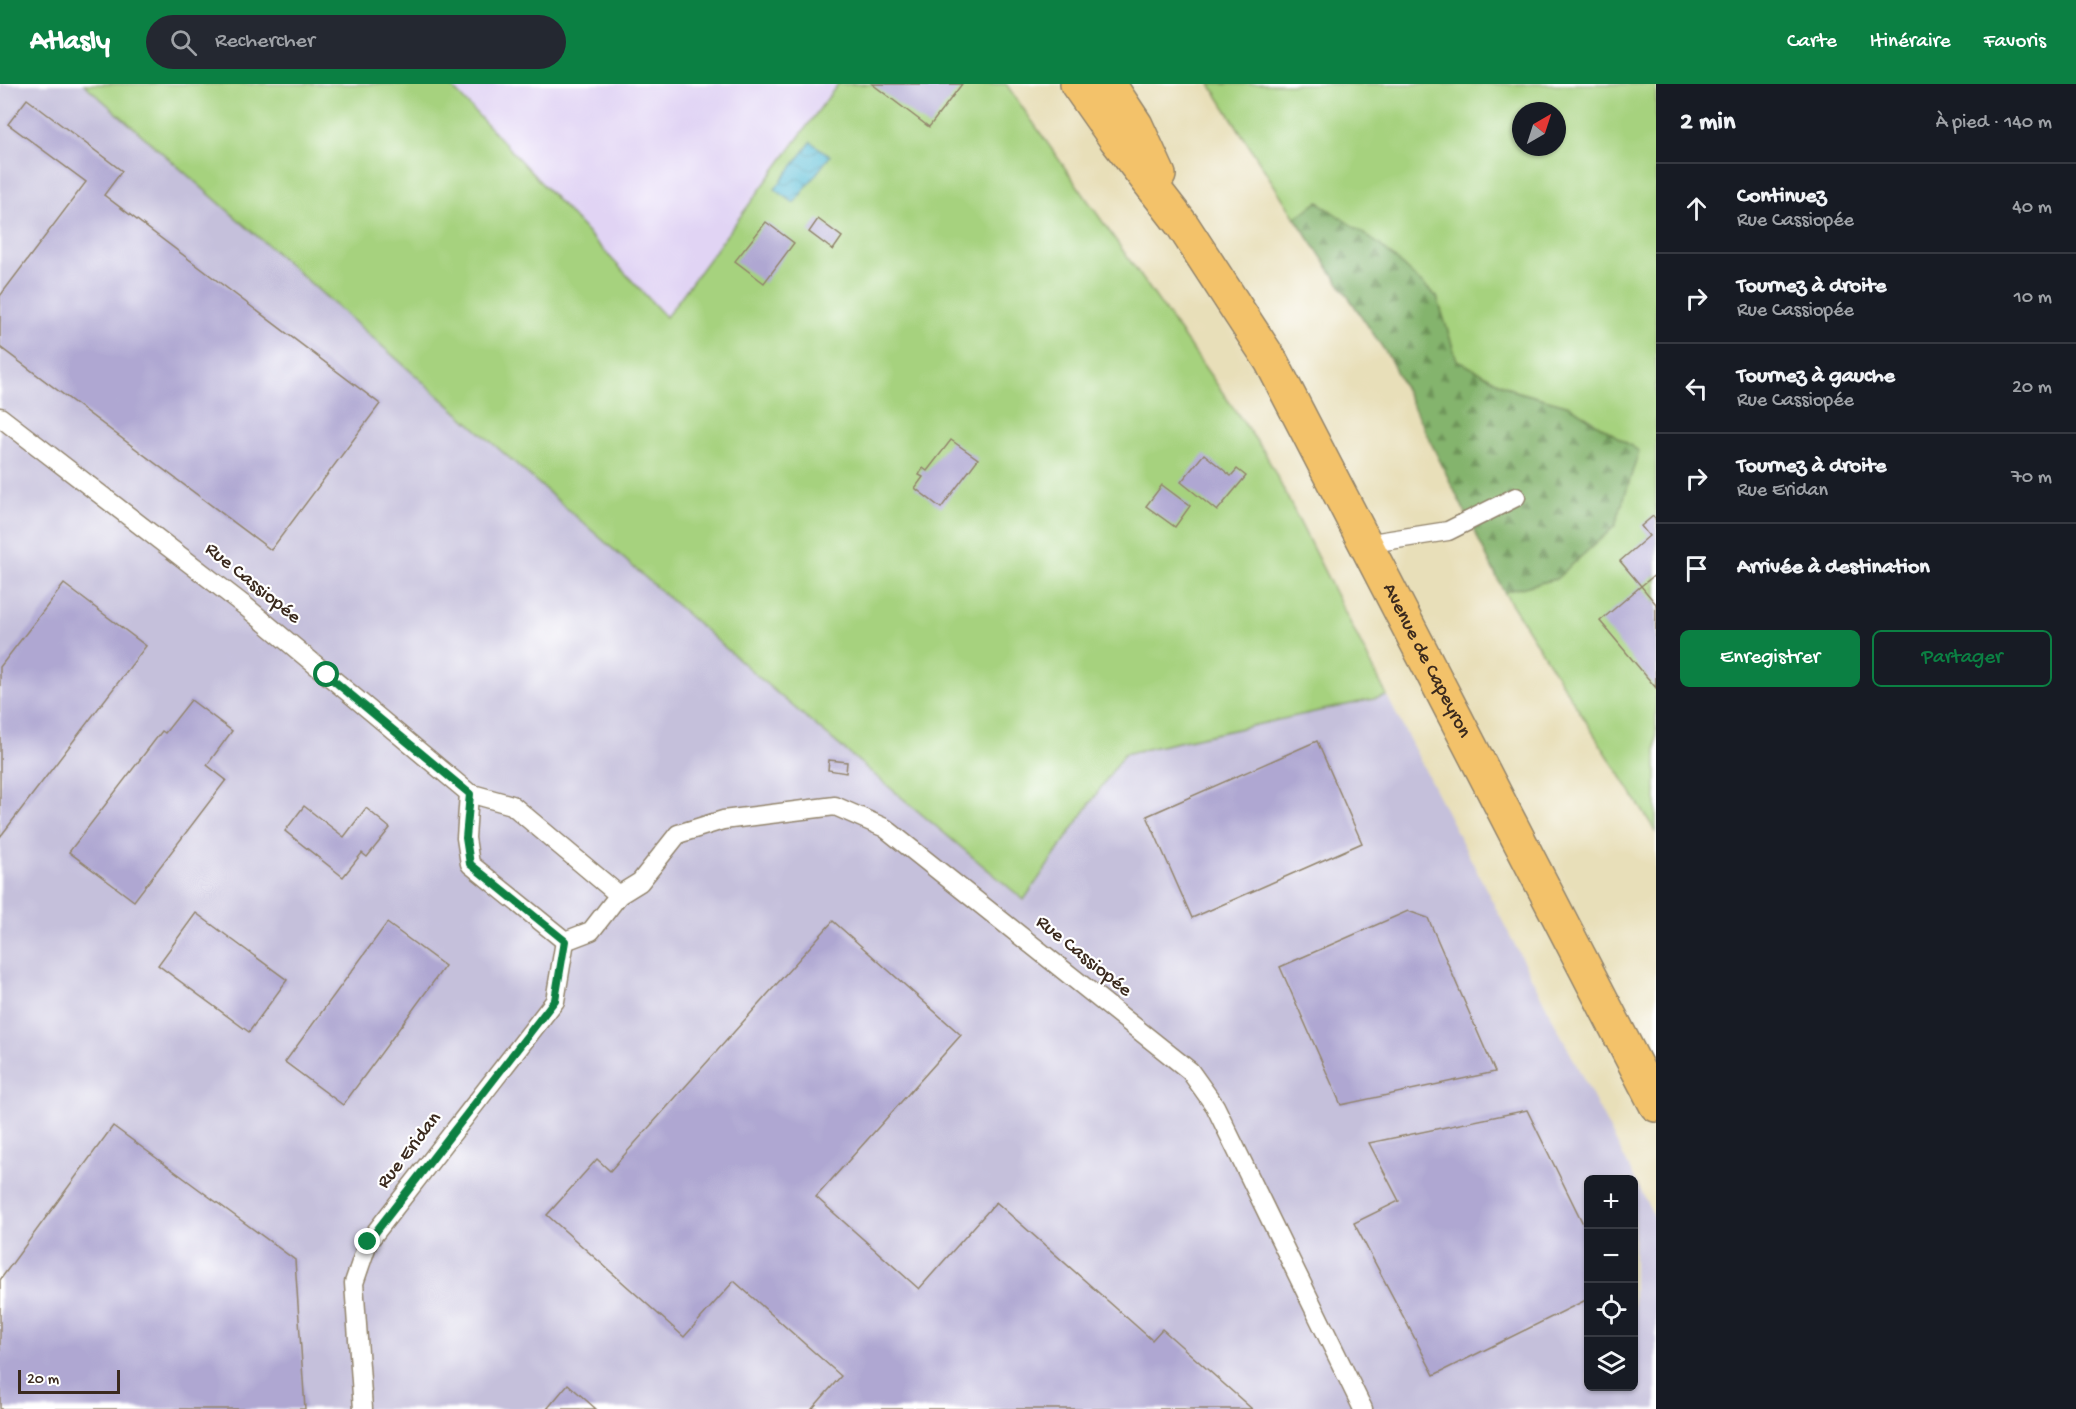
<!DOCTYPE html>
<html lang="fr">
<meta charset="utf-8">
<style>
:root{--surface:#171b24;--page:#242831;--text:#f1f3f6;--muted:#9ea1a6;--line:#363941;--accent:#0b8043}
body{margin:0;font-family:"Gochi Hand",sans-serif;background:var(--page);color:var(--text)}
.controls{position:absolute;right:18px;bottom:18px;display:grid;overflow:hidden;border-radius:9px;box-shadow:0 2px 4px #0004}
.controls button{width:54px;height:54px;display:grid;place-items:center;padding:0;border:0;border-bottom:2px solid var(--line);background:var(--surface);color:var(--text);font:30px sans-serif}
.compass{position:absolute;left:1512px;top:18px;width:54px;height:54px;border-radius:50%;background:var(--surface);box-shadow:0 2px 4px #0004;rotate:39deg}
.scale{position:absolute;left:18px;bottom:15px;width:102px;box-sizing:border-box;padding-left:6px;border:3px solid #3b2a1e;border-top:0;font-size:16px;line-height:21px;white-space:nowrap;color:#3b2a1e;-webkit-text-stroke:4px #fff;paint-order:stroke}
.stop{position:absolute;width:18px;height:18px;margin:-14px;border:4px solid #0b8043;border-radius:50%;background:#fff}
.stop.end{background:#0b8043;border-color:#fff;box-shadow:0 2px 6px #0008}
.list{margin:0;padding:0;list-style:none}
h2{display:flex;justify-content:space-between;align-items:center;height:78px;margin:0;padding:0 24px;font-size:26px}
h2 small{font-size:20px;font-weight:400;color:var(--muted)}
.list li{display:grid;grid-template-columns:39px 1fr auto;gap:18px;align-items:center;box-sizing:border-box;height:90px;padding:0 24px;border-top:2px solid var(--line)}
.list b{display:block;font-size:22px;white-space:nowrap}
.list p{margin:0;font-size:20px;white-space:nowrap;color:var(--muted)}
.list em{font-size:20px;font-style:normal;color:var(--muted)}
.actions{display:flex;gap:12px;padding:18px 24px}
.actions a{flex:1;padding:14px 0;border:2px solid var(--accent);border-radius:9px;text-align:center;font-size:21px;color:var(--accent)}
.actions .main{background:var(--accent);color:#fff}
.icon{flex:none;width:33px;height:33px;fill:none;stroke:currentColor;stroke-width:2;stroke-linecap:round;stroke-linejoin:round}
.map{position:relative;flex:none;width:1656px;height:1325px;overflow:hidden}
header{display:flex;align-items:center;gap:36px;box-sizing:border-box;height:84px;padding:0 30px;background:var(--accent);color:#fff}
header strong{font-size:28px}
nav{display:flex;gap:33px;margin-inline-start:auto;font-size:21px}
.search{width:420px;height:54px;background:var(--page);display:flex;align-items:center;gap:15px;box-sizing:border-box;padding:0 21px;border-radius:33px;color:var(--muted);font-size:22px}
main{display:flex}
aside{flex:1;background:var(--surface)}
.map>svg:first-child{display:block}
.built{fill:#e1d4f4}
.industrial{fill:#c5c0db;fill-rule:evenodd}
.green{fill:#a6d27e;stroke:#707e4e;stroke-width:1.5;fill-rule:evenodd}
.forest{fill:url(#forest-firs);stroke:#606f46;stroke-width:1.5}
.water{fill:url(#water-waves);stroke:#4a747a;stroke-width:1.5}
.building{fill:#afa7d2}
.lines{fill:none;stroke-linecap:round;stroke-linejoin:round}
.service-casing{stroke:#92846c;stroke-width:21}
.primary-casing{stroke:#92846c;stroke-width:36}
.service{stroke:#fff;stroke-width:18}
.primary{stroke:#f3c26a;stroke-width:33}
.route{stroke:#0b8043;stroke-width:8}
.labels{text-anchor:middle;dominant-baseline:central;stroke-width:4.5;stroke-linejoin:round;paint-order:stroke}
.street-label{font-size:20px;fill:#3b2a1e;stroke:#fff}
</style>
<header>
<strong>Atlasly</strong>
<div class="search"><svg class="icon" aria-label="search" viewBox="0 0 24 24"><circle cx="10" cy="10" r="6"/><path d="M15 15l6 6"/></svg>Rechercher</div>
<nav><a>Carte</a><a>Itinéraire</a><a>Favoris</a></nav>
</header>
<main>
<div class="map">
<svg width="1656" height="1325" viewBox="0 0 1656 1325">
<defs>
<pattern id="forest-firs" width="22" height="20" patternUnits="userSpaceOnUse" patternTransform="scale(1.5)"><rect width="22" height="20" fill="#84b46d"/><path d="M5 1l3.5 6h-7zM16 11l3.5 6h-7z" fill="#6d9359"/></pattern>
<pattern id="water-waves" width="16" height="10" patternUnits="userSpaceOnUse" patternTransform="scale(1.5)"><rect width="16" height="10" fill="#58bdd6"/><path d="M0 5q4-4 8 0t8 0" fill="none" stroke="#4a9aad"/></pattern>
</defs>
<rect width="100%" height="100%" fill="#fff"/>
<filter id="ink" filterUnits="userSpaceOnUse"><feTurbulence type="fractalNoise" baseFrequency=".0167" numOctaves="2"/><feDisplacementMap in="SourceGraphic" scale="12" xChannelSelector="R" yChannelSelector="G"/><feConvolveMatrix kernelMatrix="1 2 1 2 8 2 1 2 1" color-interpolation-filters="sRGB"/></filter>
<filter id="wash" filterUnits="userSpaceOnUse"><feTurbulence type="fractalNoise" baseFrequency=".008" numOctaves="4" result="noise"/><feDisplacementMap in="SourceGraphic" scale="24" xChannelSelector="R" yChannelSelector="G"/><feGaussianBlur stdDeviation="1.35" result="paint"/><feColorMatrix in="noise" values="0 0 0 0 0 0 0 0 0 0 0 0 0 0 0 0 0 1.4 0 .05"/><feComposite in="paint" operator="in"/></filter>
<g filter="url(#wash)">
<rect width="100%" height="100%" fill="#e8dfb9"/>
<polygon class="built" points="449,0 838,0 666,234"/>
<path class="industrial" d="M0,0H84L771,604L1023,816L1124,670L1387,612L1656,1136V1325H0ZM1588,1096H1634V1302H1588Z"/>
<g class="green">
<polygon points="84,0 449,0 666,233 838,0 1006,0 1265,369 1387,612 1124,670 1024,816 771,604"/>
<path d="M1210,0H1656V748L1504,508L1556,495L1570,322L1515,307L1456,276L1437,213L1319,118L1295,134ZM1521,27H1557V63H1521Z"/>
</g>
<polygon class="forest" points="1318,118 1380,161 1437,213 1457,276 1515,307 1570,322 1639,367 1615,442 1556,495 1504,508 1389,273 1295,134"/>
<polygon class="water" points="811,58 830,72 794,119 775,105"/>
<g id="blocks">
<g class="building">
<polygon points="872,0 962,0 929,43"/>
<polygon points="27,15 122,87 104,111 380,320 271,466 0,263 0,212 86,98 8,40"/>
<polygon points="818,135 842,153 833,166 809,148"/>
<polygon points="766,138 794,159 764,199 735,177"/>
<polygon points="951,356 978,375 941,424 915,404 923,393 919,391 923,384 927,387"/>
<polygon points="1204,370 1231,392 1237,385 1246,392 1217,427 1181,398"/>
<polygon points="1162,401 1190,422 1175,443 1146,422"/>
<polygon points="1653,432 1656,436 1656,490 1641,502 1620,477 1649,452 1641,442"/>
<polygon points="64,500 146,562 0,753 0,583"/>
<polygon points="1641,502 1656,520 1656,604 1600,537"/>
<polygon points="191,616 232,647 207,681 226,696 134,817 69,768 162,647 165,649"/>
<polygon points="1317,657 1362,759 1192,834 1147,732"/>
<polygon points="829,676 847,678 846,689 828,686"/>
<polygon points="304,722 344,753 366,724 390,744 367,773 362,769 343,793 285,747"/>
<polygon points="1408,827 1428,834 1495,988 1341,1021 1280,883"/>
<polygon points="196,829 287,896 249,948 158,881"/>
<polygon points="833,837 961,951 816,1113 919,1205 996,1118 1152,1256 1162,1245 1252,1325 812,1325 841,1292 734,1197 684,1253 547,1131 597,1075 610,1087"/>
<polygon points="387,839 445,882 343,1021 285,978"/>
<polygon points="1527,1026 1588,1150 1588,1215 1434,1291 1354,1139 1399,1117 1369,1059"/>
<polygon points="113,1042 295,1176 305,1325 0,1325 0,1196"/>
<polygon points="568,1300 596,1325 547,1325"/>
</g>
</g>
</g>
<g filter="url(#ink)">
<use href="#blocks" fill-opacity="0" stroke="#92846c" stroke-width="1.5"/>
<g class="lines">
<g class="service-casing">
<g id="service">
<polyline points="0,333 245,522 469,709 512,721 619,811 591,847 565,857 470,780 466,754 469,709"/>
<polyline points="1365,460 1448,447 1516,413"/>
<polyline points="619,811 640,798 678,750 723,736 835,722 885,744 1190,987 1215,1022 1363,1325"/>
<polyline points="363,1325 354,1199 368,1158 555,917 565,857"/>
</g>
</g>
<g class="primary-casing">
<g id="primary">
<path id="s1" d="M1077,0L1115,54L1183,142L1271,277L1656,1021"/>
<polyline points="1109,0 1136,41 1159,91"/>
</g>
</g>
<use href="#service" class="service"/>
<use href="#primary" class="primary"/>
</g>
</g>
<g class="lines" filter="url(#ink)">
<polyline class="route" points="327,591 470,710 466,754 470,780 565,857 555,916 368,1158"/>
</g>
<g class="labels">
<g class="street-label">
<text transform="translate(252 500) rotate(39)">Rue Cassiopée</text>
<text stroke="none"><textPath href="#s1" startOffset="676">Avenue de Capeyron</textPath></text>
<text transform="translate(1083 873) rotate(39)">Rue Cassiopée</text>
<text transform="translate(410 1067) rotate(-52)">Rue Eridan</text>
</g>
</g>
</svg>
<div class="controls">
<button>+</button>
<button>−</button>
<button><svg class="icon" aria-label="locate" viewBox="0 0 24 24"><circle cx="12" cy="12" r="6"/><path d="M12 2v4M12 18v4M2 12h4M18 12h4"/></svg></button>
<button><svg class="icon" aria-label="layers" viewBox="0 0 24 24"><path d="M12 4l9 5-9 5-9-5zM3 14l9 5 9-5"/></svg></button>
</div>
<svg class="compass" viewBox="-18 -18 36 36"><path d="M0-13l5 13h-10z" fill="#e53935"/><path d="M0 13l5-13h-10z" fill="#9ea1a6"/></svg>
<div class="scale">20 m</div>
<div class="stop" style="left:327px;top:591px"></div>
<div class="stop end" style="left:368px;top:1158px"></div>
</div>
<aside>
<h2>2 min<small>À pied · 140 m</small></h2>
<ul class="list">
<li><svg class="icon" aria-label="ahead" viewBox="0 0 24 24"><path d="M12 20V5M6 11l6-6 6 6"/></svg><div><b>Continuez</b><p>Rue Cassiopée</p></div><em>40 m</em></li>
<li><svg class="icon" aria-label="right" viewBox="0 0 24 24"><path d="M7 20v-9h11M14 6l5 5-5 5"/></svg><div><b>Tournez à droite</b><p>Rue Cassiopée</p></div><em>10 m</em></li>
<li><svg class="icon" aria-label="left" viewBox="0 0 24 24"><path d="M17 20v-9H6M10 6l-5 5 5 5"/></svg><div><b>Tournez à gauche</b><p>Rue Cassiopée</p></div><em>20 m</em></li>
<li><svg class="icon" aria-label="right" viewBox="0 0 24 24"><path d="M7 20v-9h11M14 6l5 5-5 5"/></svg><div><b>Tournez à droite</b><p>Rue Eridan</p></div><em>70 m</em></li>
<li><svg class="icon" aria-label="arrive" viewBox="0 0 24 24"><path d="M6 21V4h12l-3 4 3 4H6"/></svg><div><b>Arrivée à destination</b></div></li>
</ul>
<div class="actions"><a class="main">Enregistrer</a><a>Partager</a></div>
</aside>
</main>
